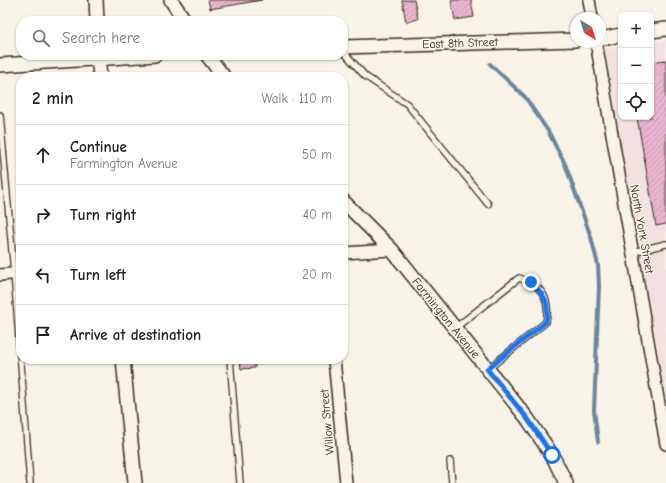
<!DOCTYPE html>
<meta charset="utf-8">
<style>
:root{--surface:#fff;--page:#f6f6f6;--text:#222;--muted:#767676;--line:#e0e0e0}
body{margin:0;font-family:"Comic Neue",sans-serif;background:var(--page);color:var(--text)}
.controls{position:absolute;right:12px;top:12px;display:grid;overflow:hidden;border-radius:8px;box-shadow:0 1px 3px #0004}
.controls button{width:36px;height:36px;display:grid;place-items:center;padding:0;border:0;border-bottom:1px solid var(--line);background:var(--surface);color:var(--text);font:20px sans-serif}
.compass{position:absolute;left:570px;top:12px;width:36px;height:36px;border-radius:50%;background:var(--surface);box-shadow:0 1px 3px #0004;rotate:142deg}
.stop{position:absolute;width:12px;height:12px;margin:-9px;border:3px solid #1a73e8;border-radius:50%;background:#fff}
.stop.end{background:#1a73e8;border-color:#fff;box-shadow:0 1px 4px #0008}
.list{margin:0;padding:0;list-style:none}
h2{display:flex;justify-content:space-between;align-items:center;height:52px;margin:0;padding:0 16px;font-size:17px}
h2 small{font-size:13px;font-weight:400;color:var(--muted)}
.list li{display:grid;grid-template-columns:26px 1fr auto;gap:12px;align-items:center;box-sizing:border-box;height:60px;padding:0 16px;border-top:1px solid var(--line)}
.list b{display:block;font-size:15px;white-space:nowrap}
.list p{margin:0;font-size:13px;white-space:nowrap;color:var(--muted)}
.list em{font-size:13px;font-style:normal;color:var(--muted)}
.icon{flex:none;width:22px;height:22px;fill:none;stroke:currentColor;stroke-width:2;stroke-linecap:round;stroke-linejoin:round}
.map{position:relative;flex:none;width:666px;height:483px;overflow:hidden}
.search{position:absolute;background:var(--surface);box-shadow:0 1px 3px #0004;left:16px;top:16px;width:332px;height:44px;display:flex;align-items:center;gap:10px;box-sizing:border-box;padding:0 14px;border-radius:16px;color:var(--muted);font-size:15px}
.panel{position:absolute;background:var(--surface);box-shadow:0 1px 3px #0004;left:16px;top:72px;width:332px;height:292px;border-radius:16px}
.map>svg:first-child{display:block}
.built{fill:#f3e0e0}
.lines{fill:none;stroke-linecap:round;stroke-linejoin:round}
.stream{stroke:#70859a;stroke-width:4}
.building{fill:url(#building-hatch);stroke:#3b2a1e}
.service-casing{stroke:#3b2a1e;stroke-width:8}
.minor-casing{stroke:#3b2a1e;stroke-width:14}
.tertiary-casing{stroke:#3b2a1e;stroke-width:16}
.service{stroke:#f7f3e8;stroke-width:5.5}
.minor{stroke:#f7f3e8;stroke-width:11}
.tertiary{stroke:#f7f3e8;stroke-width:13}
.route{stroke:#1a73e8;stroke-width:5}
.labels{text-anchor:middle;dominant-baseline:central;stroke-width:3;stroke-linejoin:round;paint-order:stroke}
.street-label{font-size:12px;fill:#3b2a1e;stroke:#f7f3e8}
</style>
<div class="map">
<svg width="666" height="483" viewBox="0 0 666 483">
<defs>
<pattern id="building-hatch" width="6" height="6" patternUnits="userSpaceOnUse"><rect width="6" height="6" fill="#e9b4cf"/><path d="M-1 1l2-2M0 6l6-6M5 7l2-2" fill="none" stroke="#c99bb1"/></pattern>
</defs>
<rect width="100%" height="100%" fill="#f7f3e8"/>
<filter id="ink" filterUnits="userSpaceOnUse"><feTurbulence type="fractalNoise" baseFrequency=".025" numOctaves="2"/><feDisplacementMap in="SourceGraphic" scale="8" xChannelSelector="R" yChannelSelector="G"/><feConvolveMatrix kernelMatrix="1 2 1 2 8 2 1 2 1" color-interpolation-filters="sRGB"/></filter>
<g filter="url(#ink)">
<polygon class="built" points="666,40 666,401 605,49 621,47 621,117 651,117 651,42"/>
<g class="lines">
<polyline class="stream" points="490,64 525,97 548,131 565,164 591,237 598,265 599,286 594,410 598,442"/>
</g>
<g class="building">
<polygon points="208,0 262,0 210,9"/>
<polygon points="402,0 414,0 418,19 406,22"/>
<polygon points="451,0 471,0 474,17 455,20"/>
<polygon points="666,60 666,224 656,226 637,117 651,117 651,62"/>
<polygon points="255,359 255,368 241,369 240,360"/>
</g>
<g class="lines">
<g class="service-casing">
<g id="service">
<polyline points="343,51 365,76 407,104 488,204"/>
<polyline points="0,115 14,273 30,483"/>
<polyline points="633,252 666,244"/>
<path d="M455,328L519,278C542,285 551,299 546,322L488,369"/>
<polyline points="230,359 240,483"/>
<polyline points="450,461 452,483"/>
</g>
</g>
<g class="minor-casing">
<g id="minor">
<polyline points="589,0 592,18"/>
<polyline points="596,42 666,444"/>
<polyline points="343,253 392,250"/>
<polyline points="0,275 21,273"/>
<polyline points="334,359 346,483"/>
</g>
</g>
<g class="tertiary-casing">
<g id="tertiary">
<polyline points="96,0 97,21"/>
<polyline points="171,0 185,21"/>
<polyline points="651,31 666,29"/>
<polyline points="600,39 621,35"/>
<polyline points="343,47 576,40"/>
<polyline points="98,55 100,77"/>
<polyline points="207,55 224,77"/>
<polyline points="0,65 155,55"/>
<polyline points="343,201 392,250 527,418 552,455 566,483"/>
<polyline points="123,359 135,483"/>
</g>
</g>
<use href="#service" class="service"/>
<use href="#minor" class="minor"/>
<use href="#tertiary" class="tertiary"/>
</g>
</g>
<g class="lines" filter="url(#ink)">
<path class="route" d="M531,282C545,296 550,302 546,322L487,369L527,418L552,455"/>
</g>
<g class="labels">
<g class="street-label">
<text transform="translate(460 43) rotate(-2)">East 8th Street</text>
<text transform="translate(642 229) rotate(80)">North York Street</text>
<text transform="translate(446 318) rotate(51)">Farmington Avenue</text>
<text transform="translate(327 422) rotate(-95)">Willow Street</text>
</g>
</g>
</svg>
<div class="controls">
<button>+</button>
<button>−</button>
<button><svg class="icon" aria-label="locate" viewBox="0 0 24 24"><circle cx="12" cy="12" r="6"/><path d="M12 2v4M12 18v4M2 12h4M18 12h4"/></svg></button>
</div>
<svg class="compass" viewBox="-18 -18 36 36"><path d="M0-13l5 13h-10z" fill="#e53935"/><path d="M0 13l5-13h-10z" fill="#767676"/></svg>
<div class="stop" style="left:552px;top:455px"></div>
<div class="stop end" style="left:531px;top:282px"></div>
<div class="search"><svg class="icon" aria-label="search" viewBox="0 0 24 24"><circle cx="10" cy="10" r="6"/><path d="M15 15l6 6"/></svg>Search here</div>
<section class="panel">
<h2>2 min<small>Walk · 110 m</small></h2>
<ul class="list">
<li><svg class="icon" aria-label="ahead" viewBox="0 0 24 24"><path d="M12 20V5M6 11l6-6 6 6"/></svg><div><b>Continue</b><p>Farmington Avenue</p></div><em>50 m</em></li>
<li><svg class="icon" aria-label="right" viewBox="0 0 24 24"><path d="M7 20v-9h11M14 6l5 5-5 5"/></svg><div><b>Turn right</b></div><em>40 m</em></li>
<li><svg class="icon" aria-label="left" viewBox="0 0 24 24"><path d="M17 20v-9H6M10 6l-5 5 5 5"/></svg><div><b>Turn left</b></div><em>20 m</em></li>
<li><svg class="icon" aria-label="arrive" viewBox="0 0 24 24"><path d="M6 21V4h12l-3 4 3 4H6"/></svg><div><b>Arrive at destination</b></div></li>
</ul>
</section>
</div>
